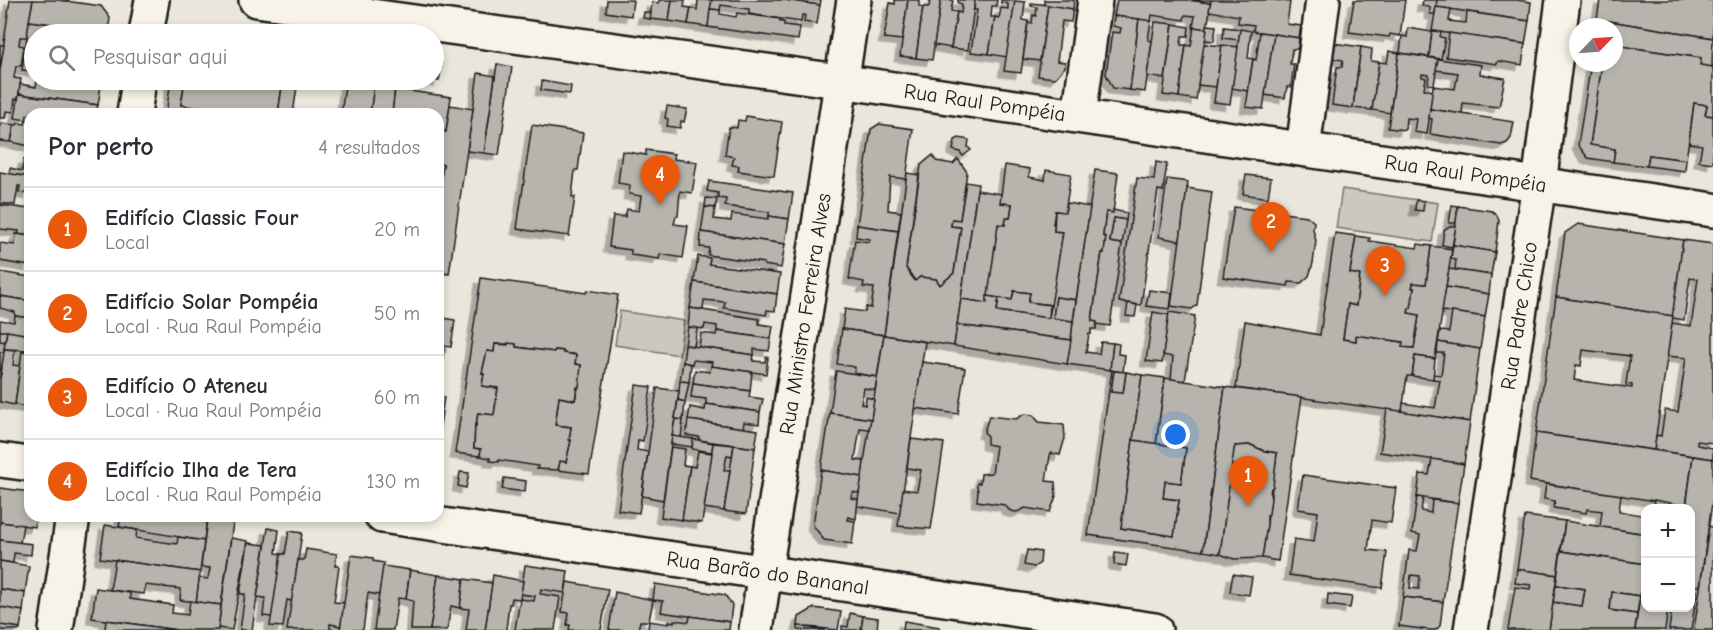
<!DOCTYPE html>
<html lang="pt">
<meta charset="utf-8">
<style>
:root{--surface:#fff;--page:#f7f7f7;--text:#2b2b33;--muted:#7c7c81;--line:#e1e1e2;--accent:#ea580c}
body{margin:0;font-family:"Comic Neue",sans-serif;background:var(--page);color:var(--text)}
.controls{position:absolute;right:18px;bottom:18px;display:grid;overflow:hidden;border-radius:12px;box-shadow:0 3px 9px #0003}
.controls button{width:54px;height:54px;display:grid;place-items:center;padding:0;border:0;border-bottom:2px solid var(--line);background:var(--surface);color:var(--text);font:30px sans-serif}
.compass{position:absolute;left:1569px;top:18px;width:54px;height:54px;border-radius:50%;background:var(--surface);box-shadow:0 3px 9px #0003;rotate:65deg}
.you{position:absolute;left:1176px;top:435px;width:21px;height:21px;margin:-15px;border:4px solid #fff;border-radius:50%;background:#1a73e8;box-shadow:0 0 0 9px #1a73e833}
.badge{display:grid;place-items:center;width:39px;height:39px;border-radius:50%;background:var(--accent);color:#fff;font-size:20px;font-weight:700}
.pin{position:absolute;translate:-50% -50px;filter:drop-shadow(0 2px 3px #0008)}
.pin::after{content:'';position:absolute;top:32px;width:21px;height:18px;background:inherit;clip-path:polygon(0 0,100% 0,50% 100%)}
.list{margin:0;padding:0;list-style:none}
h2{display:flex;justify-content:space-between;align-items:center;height:78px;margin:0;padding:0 24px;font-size:26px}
h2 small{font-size:20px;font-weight:400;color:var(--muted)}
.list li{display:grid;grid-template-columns:39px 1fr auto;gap:18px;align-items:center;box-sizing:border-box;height:84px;padding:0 24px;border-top:2px solid var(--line)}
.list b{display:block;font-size:22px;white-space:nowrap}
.list p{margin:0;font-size:20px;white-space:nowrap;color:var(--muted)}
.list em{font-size:20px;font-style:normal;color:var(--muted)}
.icon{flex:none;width:33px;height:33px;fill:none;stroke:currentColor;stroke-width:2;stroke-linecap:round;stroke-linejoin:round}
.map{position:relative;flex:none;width:1713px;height:630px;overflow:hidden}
.search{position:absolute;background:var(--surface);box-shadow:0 3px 9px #0003;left:24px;top:24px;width:420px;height:66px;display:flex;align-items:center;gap:15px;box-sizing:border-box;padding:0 21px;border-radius:33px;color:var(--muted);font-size:22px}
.panel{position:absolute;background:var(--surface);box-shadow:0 3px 9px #0003;left:24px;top:108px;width:420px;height:414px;border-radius:18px}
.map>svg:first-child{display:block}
.green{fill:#ccc8c0;stroke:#74726e;stroke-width:1.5}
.building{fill:#b6b4ac;stroke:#1c1c1c;stroke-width:1.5;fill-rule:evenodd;filter:url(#shadow)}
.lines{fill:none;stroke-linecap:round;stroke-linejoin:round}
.street-casing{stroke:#1c1c1c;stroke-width:38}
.secondary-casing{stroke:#1c1c1c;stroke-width:38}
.street{stroke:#f7f3e8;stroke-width:33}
.secondary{stroke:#f7f3e8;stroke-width:33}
.labels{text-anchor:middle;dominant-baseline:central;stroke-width:4.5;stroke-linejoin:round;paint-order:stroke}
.street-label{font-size:21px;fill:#1c1c1c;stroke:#f7f3e8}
</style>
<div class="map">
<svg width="1713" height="630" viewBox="0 0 1713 630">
<defs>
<filter id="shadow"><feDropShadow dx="-5.5" dy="5.5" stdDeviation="0" flood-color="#0004"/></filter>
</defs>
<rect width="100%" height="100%" fill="#eae6dc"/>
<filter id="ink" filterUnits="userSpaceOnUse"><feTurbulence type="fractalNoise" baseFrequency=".0167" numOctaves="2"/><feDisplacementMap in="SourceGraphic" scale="12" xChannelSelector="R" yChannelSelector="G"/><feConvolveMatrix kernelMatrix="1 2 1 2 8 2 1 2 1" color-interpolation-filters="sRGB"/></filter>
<g filter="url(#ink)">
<g class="green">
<polygon points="1342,189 1438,203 1432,242 1336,228"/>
<polygon points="620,311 684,321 679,355 615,345"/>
</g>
<g class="building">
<polygon points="10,0 33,0 27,37 20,37 19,45 24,46 21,66 16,66 14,78 21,79 18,99 15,99 13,112 6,111 5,118 0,118 0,70"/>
<polygon points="33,0 58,0 101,6 110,18 108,32 29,21"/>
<polygon points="607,0 633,0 631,16 606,12"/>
<polygon points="659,0 672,0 669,21 650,19 652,2 659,3"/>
<polygon points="672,0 685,0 684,7 691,8 688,24 669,21"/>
<polygon points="698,0 712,0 708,27 688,24 691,8 697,10"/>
<polygon points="712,0 785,0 820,5 817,24 804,22 805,15 802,15 801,22 749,14 749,9 721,5 720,10 710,9"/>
<polygon points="785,0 821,0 820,5"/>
<polygon points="895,0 908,0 902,40 884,38 890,3 895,4"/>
<polygon points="908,0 919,0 919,6 923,7 916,58 900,56"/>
<polygon points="930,0 941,0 932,60 916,58 923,7 929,7"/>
<polygon points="941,0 953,0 951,11 957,12 951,48 934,45"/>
<polygon points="958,0 975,0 968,50 951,48 957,12 961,13 962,4 958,3"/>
<polygon points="975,0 997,0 996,6 992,6 991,17 995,17 989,54 971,52 977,10 974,10"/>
<polygon points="1001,0 1015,1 1007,57 989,54 995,17 999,18 1001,8 1008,9 1008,4 1001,3"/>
<polygon points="1044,0 1074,0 1073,9 1044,5"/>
<polygon points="1117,0 1187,0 1211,3 1207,29 1193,27 1195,16 1185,15 1184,20 1152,15 1151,21 1114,16"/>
<polygon points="1192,0 1211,0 1211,3"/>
<polygon points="1211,0 1273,0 1290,2 1287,24 1301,26 1299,38 1253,31 1254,25 1238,23 1239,16 1209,11"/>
<polygon points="1354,0 1405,0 1400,36 1390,34 1389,37 1349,32"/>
<polygon points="1423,0 1437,0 1435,14 1430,14 1430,7 1422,6"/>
<polygon points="1437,0 1516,0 1531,2 1529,21 1436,7"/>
<polygon points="1600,0 1713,0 1713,38 1597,19"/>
<polygon points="1015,1 1025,2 1023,20 1028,21 1021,73 1004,71"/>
<polygon points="1031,3 1048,5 1040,61 1023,59 1028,23 1032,23 1033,15 1036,16 1037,7 1031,6"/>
<polygon points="1048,5 1073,9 1071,22 1062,21 1057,61 1065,62 1065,67 1055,78 1038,76"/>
<polygon points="1436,7 1451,9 1449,21 1466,23 1467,12 1529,21 1525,44 1432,31"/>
<polygon points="710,9 720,10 720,14 736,17 737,13 780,19 780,22 784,22 784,25 800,27 798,40 708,27"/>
<polygon points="644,12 651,13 650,19 643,18"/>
<polygon points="1114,16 1139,19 1130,90 1113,88 1106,74 1112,32 1120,33 1121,28 1113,26"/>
<polygon points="1139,19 1151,21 1148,40 1152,41 1145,92 1130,90"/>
<polygon points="1597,19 1713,38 1712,67 1700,65 1701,58 1614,45 1614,27 1596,27"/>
<polygon points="29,21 108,32 108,34 34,34 34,47 26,45"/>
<polygon points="1155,22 1173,24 1165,79 1147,76"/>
<polygon points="1173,24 1189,27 1188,36 1182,36 1181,45 1186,45 1179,97 1163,95"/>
<polygon points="1207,25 1216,26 1214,41 1205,40"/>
<polygon points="1194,27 1207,29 1196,100 1179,97 1186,45 1191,46"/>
<polygon points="1224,27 1240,29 1239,40 1223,38"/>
<polygon points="1408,28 1432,32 1429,57 1400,53 1402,36 1407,37"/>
<polygon points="1240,29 1251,31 1248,58 1253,59 1248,91 1232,88"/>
<polygon points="250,30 264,33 263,34 249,34"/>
<polygon points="1432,31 1441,32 1440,37 1445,38 1441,59 1429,57"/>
<polygon points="1260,32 1274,34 1263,109 1246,107 1253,59 1256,60"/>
<polygon points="1449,33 1525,44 1522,65 1498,61 1497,64 1446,57"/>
<polygon points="1274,34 1299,38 1298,49 1292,49 1290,64 1294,64 1291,87 1287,87 1285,98 1265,95"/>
<polygon points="1333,43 1361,47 1353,108 1332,105 1337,67 1342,67 1343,60 1331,58"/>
<polygon points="1204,44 1222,46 1216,87 1198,85"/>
<polygon points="0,45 4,45 0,70"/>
<polygon points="26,45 34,47 34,71 22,70"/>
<polygon points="1222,45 1238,47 1230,104 1214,102"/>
<polygon points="1614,45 1701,58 1700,65 1712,67 1713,64 1713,116 1705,115 1707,105 1694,103 1686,160 1649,155 1647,166 1613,162 1615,149 1590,145 1602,63 1614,63"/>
<polygon points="1361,47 1372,49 1371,61 1379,62 1372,110 1353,108"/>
<polygon points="1389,51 1399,53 1390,113 1372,110 1379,62 1387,63"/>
<polygon points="1399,53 1438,59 1434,85 1428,84 1429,75 1422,74 1422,77 1426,78 1424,89 1433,91 1427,134 1414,132 1416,119 1406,118 1405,130 1388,128"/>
<polygon points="1438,59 1481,65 1480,74 1505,78 1499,107 1463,103 1462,114 1430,109 1433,86 1455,89 1458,73 1436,70"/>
<polygon points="434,63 442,64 439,81 428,80 434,80"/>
<polygon points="1591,63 1602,63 1590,145 1615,149 1613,162 1588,158 1578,145"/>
<polygon points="497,64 512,67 499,155 484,153"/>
<polygon points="478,73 495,76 484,153 467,151"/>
<polygon points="37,80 66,84 67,80 89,80 88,84 101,86 98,105 19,94 20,84 36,87"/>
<polygon points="171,80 185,80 181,105 199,108 198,114 166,114"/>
<polygon points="185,80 258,80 264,82 265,80 283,80 278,114 198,114 199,108 181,105"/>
<polygon points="283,80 298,80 293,114 278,114"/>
<polygon points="346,80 375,80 370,114 341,114"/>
<polygon points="542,81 571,86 570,94 541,90"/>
<polygon points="374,86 395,89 392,114 370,114"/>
<polygon points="395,89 451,97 446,132 442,131 438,159 438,114 392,114"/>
<polygon points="19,94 98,105 96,114 30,114 27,115 26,120 15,118"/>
<polygon points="1694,103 1707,105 1705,115 1713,116 1713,163 1699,161 1702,145 1689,143"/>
<polygon points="450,105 473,109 449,274 438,272 438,198 443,164 438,164 438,159 442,131 446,132"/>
<polygon points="667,106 687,109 684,122 681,121 680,128 667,126 668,119 665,118"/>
<polygon points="1430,109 1514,122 1511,138 1507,143 1501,145 1430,134 1432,119 1429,118"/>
<polygon points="746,116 782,122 774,176 738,171 739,166 732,165 734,157 725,155 729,127 737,128 738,120 745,121"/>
<polygon points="26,120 30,120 30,146 11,142 14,125 17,125 18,123 25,124"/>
<polygon points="0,123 14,125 11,142 0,141"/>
<polygon points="879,124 913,129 906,179 890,177 888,210 901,212 898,231 857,225 871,129"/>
<polygon points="532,125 583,133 578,170 575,170 572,197 575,197 569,236 517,229"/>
<polygon points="959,138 969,140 968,147 971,150 963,156 960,152 953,150 955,140"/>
<polygon points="646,150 674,154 673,159 697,162 692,193 680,191 678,216 676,216 674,224 688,226 683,258 660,254 659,259 631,255 631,250 609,247 613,216 625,217 627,209 639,211 641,196 629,194 630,185 618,183 622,151 646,155"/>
<polygon points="933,155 936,161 953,164 958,159 967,172 960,220 952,219 951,226 961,227 954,273 940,285 936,279 920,277 915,281 906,268 921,165"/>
<polygon points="1649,155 1686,160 1685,171 1647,166"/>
<polygon points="24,159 30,160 30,177 9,174 10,168 22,171"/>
<polygon points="1156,162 1167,164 1163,191 1158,190 1141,305 1119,302 1137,178 1154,180"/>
<polygon points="438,164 443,164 438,198"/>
<polygon points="1005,165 1030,169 1029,177 1045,180 1046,170 1071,174 1065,212 1055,211 1053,224 1055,224 1054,231 1063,232 1052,305 1028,302 1030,293 1014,291 1012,300 987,296 998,224 1005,225 1006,218 1010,218 1012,204 1000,203"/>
<polygon points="1095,170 1118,173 1113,213 1106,212 1103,236 1106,237 1104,253 1102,253 1092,321 1097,322 1096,329 1091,329 1091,334 1089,334 1086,352 1099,354 1101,342 1113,343 1110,370 1067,364"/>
<polygon points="0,172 30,177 30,194 19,192 20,186 18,186 15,205 0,203"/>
<polygon points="907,173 919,175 906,268 915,281 920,277 936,279 940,285 954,273 961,227 951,226 952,219 960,220 966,182 978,184 954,346 884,335"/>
<polygon points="1246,175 1271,178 1268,198 1243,194"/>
<polygon points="1167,179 1188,182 1180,241 1159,237"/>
<polygon points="709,181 793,193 789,219 769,216 769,212 725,206 726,199 718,198 718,193 707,191"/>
<polygon points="1187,188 1212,192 1197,305 1192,309 1171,306"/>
<polygon points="977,190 1001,194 1000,203 1012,204 1010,218 1006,218 1005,225 998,224 987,303 961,299"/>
<polygon points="706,198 717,199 715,208 705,207"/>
<polygon points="1416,200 1424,201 1423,211 1415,210"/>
<polygon points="1067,203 1090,207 1076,300 1056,297 1053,318 1073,321 1071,340 957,325 961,299 987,303 987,296 999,298 997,311 1049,318 1063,232 1054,231 1055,211 1065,212"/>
<polygon points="0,205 30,209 30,236 18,234 19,231 0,229"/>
<polygon points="1452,205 1458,206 1456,223 1449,223"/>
<polygon points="1458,206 1492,211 1497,215 1499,221 1495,252 1453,245"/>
<polygon points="705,207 715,208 714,219 731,221 732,214 768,219 769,216 789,219 785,244 701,232"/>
<polygon points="1234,207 1307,216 1314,222 1313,229 1316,241 1313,263 1309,276 1301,283 1289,282 1288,286 1223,277"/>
<polygon points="1113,210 1127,213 1126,220 1114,218 1110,242 1122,244 1110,326 1097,324 1097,322 1092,321 1102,253 1104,253 1106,237 1103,236 1106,212 1113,213"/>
<polygon points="1114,218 1126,220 1122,244 1110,242"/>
<polygon points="1578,224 1683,240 1673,316 1556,297 1565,233"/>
<polygon points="857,225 898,231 884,335 842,329 845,309 865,312 866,307 871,308 874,288 863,287 864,282 849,279 855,240 869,242 870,239 856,237"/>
<polygon points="1450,226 1456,226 1452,247 1442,245 1444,230"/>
<polygon points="701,232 785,244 781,268 764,265 764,263 708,255 709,248 700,247"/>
<polygon points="1335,233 1356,236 1350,273 1360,275 1356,306 1348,304 1343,339 1356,341 1356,335 1403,342 1402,347 1414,348 1419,315 1408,313 1409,308 1411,308 1414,288 1412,288 1413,283 1426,284 1431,246 1452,249 1435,359 1415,356 1412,376 1407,376 1402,412 1236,388 1245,321 1320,335"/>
<polygon points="16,234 30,236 30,266 0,261 0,243 15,245"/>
<polygon points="1356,236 1370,238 1369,241 1417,248 1418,244 1431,246 1426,284 1413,283 1412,288 1414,288 1411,308 1409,308 1408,313 1419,315 1414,348 1402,347 1403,342 1356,335 1356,341 1343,339 1348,304 1356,306 1360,275 1350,273"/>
<polygon points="1683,240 1713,244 1713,443 1697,441 1697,445 1713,448 1713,459 1654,450 1656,435 1661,436 1665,410 1678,412 1686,358 1667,356 1672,323 1691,326 1698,279 1690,278 1684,320 1672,318"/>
<polygon points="1453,245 1495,252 1491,275 1455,270 1456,260 1451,259"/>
<polygon points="698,256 710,258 709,264 780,274 777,294 694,282"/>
<polygon points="1449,269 1491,275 1489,294 1446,287"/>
<polygon points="0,272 30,277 30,301 0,296"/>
<polygon points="481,278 586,293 588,290 618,295 589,474 558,470 560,461 566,462 571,440 569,440 571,427 555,425 559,397 575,400 580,381 578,381 581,365 575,364 576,355 563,353 563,351 555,350 554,352 516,347 516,344 495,344 494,352 487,351 482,373 484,374 482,386 498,388 494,415 478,413 476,426 475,425 474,448 481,449 480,456 455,453"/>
<polygon points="694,282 777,294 775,311 767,310 766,315 724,308 725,302 704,300 703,310 690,308"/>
<polygon points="1446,287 1489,294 1485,317 1442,311"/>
<polygon points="1149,290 1172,293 1170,309 1146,306"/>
<polygon points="1014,291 1030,293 1028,302 1050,305 1049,318 997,311 999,298 1012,300"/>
<polygon points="0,296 30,301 30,318 15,316 15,312 0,308"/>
<polygon points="1056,297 1076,300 1073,321 1053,318"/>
<path d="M1556,297L1673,316L1654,450L1536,433ZM1583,350L1630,356L1626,384L1632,385V388L1574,380L1576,365L1581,366Z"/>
<polygon points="1128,303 1137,305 1135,317 1126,316"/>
<polygon points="690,308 759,319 759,324 773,326 771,339 717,331 717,326 705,324 704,329 688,327"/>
<polygon points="1153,312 1169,315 1162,363 1146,361"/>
<polygon points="1169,312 1195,316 1185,381 1171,379 1173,357 1163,355"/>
<polygon points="1452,312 1485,317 1480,349 1438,342 1440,331 1449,332"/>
<polygon points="15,316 30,318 30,335 0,331 0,320 14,322"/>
<polygon points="438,317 455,320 451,347 444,346 440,396 444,397 440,426 438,426"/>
<polygon points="957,325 1071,340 1067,364 954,346"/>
<polygon points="688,327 697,328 694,346 685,345"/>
<polygon points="842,329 884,335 877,377 854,373 855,367 837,364"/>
<polygon points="0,331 7,331 5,342 0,341"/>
<polygon points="7,331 30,335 30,350 4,349"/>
<polygon points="717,331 771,339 769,351 754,349 754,355 699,347 701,333 716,335"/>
<polygon points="884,335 925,342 900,513 857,506"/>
<polygon points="1438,342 1480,349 1470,422 1402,412 1403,403 1435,408 1440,380 1433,379 1433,374 1441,375 1444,353 1437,353"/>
<polygon points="508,343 516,344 516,347 554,352 555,350 563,351 563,353 576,355 575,364 581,365 579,387 577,387 575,400 559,397 555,425 571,427 569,440 571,440 566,462 560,461 558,470 537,469 538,466 499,460 499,462 490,461 490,458 480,456 481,449 474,448 475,425 476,426 478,413 494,415 498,388 482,386 484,374 482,373 487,351 494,352 495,344 508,345"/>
<polygon points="1113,343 1119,344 1118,354 1125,355 1123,372 1110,370"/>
<polygon points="685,345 754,355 753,361 765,362 766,357 768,357 766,374 711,366 712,362 693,360 692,364 683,362"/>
<polygon points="4,349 15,350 13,365 20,366 15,405 0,402 0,379"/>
<polygon points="22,351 30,352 30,407 15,405"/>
<polygon points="0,352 4,352 0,379"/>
<polygon points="1415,356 1435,359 1433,379 1412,376"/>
<polygon points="683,362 691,364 689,382 680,381"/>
<polygon points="922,362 965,368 958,414 915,408"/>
<polygon points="711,366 752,372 750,391 693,383 695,370 710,372"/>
<polygon points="1112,370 1114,371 1111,392 1123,393 1126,372 1142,375 1121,528 1174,536 1179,500 1163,498 1165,481 1181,483 1186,448 1156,444 1165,378 1225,387 1203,551 1088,535"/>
<polygon points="836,371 877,377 875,390 864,388 861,404 865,405 866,397 874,399 871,419 830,413"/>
<polygon points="1114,371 1126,372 1123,393 1111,392"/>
<polygon points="1142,375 1165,378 1156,444 1133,440"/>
<polygon points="680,381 689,382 685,402 678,400"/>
<polygon points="693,383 750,391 749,397 763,399 760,412 706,404 706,399 691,397"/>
<polygon points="636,385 651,387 643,441 638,440 637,450 648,452 639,513 618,510"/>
<polygon points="1225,387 1302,397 1278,561 1262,558 1277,453 1264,451 1251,445 1235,446 1220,554 1203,551"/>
<polygon points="657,388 679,391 663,500 642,496"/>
<polygon points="678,400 685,402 683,420 675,419"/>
<polygon points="706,404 760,412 759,424 744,422 743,428 688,420 690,407 705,410"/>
<polygon points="1387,409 1470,422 1464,464 1380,452"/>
<polygon points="830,413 871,419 869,429 860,428 855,460 864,461 862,477 821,470"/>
<polygon points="1024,414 1033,415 1039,422 1064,425 1065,438 1060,455 1051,453 1050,456 1046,481 1055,482 1056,496 1050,512 1025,508 1020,511 1015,512 1009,510 1005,505 977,501 978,491 977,486 977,483 980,483 981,474 992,473 996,446 987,444 987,435 984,432 989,416 1016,419"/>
<polygon points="675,419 683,420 681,438 672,436"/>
<polygon points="688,420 758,430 755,448 699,440 699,437 686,435"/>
<polygon points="1536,433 1693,456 1686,506 1530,481"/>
<polygon points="672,436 693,439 692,447 671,444"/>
<polygon points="693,439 713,443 712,452 692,449"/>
<polygon points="911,439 944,443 931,529 898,526 903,489 917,491 921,470 907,468"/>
<polygon points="1133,440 1186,448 1181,483 1165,481 1163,498 1179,500 1174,536 1121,528"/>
<polygon points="713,443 734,445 732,456 727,455 724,470 730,470 724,511 704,508"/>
<polygon points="734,445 755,448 746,514 724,511"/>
<polygon points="1251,445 1264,451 1277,453 1273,487 1271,488 1270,494 1271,498 1269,514 1267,515 1267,525 1262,558 1234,559 1220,554 1234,450 1235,446"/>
<polygon points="671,447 685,449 683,465 690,466 682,520 661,517"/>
<polygon points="698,451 712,453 702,523 682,520 690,466 695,467"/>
<polygon points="1693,456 1713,459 1713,496 1700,586 1690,585 1690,508 1686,508"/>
<polygon points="1432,459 1464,464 1458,503 1417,497 1420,474 1429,475"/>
<polygon points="821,470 862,477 859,493 852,492 851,498 858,499 856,519 848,517 848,520 855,521 852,544 824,540 813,525"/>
<polygon points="460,472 469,473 466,488 458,486"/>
<polygon points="1303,475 1396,488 1391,523 1372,520 1368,550 1387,552 1382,588 1289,575 1294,539 1314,542 1318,512 1298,509"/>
<polygon points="504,478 526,481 525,492 502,489"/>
<polygon points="1546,484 1621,495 1619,511 1646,516 1646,534 1600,527 1602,511 1587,509 1586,513 1554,508 1555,501 1544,499"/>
<polygon points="0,488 30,492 30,516 36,516 35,527 0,522"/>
<path d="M1417,497L1423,498L1421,511L1431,513L1432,500L1458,503L1443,602L1403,597L1409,550L1417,551L1420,535L1412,533ZM1411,575L1420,576L1419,589L1410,588Z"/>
<polygon points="1654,500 1686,506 1686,508 1653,508"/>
<polygon points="121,516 188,516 207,519 204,541 119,527"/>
<polygon points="1525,516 1565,521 1557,575 1517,569"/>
<polygon points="207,519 233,523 221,605 196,602 199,578 208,579 210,568 201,567"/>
<polygon points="1565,521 1646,534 1645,564 1561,551"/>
<polygon points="0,522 23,525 20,543 0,540"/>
<polygon points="105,525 137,530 136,538 177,544 178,537 204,541 200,572 100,558"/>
<polygon points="1709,526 1713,527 1713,630 1694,630"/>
<polygon points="268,528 279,530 276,553 281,554 272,617 263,616 265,598 257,597"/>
<polygon points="289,531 302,533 292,601 287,600 283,627 270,626 281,554 285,554"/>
<polygon points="231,538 248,541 232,630 218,628"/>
<polygon points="0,540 32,544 31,555 14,553 13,563 0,561"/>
<polygon points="248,543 265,545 252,630 240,630 245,594 240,594"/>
<polygon points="306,549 337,554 335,566 339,566 334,602 344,603 341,626 330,624 330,629 338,630 287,630 298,560 304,560"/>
<polygon points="1027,550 1041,552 1040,563 1034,567 1024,565"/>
<polygon points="1561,551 1645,564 1640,596 1612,592 1610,610 1637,614 1635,630 1549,630 1553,602 1582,606 1585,589 1556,585"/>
<polygon points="1115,552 1128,554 1126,566 1114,564"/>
<polygon points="351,555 373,558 373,561 384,563 379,595 368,593 363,630 340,630"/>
<polygon points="1646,558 1646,608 1668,608 1665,630 1635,630"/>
<polygon points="115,560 200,572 196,602 180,600 181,589 145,585 144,594 110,590"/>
<polygon points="0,561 29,566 25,593 0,589"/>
<polygon points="525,565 568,571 565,593 541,589 540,594 560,597 555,630 515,630 520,599 534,601 535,596 521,594"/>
<polygon points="383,566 410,570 406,599 398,598 393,630 374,630"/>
<polygon points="1517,569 1557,575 1549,630 1508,630 1515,587 1530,589 1531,585 1515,583"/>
<polygon points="410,570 438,575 430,630 411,630 413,601 406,599"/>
<polygon points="1233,574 1252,577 1249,595 1230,592"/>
<polygon points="438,575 464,579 460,608 451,606 447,630 430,630"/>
<polygon points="493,575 523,581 520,599 512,598 511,604 509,604 506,630 485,630"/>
<polygon points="464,579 492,583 485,630 466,630 469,609 460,608"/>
<polygon points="567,582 608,589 601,630 569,630 570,625 567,625 569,613 562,612"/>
<polygon points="655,584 725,595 732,605 730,622 661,612 663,601 653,600"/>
<polygon points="1556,585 1585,589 1582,606 1553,602"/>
<polygon points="96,588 130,593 130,599 173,605 172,613 188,615 190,601 221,605 218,630 177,630 92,618"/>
<polygon points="0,589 25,593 23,611 0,607"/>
<polygon points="1690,590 1697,591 1691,630 1669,630 1672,608 1690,608"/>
<polygon points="615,592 653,600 649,621 640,621 638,630 609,630"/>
<polygon points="1612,592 1640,596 1637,614 1610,610"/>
<polygon points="1328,594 1352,597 1350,608 1327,605"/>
<polygon points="1403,597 1443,602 1440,626 1436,630 1429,630 1399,626"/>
<polygon points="0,607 23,611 20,628 0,625"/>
<polygon points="814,608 841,612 838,630 798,626 799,617"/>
<polygon points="850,613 863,616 861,630 842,630 842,626 848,627"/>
<polygon points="690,616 730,622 729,630 648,630 649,621 669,624 669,621 674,622 674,620 689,622"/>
<polygon points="863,616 878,618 877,630 861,630"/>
<polygon points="106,620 177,630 105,630"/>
<polygon points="904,621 939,627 939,630 903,630"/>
<polygon points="0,625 20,628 20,630 0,630"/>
<polygon points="798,626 826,630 798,630"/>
</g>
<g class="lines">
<g class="street-casing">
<g id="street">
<path id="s1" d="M256,0L867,85L1713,210"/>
<polyline points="1079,116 1095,0"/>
<polyline points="1303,149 1323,0"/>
<polyline points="0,460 30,464"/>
<path id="s2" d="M382,516L1155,630"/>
</g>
</g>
<g class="secondary-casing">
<g id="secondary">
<polyline points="146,34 152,0"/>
<polyline points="134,114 139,80"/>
<polyline points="56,630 73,516"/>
<path id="s3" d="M756,630L854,0"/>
<path id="s4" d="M1471,630L1539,184L1563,0"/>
</g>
</g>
<use href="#street" class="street"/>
<use href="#secondary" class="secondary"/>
</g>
</g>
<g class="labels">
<g class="street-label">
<text stroke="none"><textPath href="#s1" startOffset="736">Rua Raul Pompéia</textPath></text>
<text stroke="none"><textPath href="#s1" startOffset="1222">Rua Raul Pompéia</textPath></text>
<text stroke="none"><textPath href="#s3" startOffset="320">Rua Ministro Ferreira Alves</textPath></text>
<text stroke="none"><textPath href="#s4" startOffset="318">Rua Padre Chico</textPath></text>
<text stroke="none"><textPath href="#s2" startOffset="390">Rua Barão do Bananal</textPath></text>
</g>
</g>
</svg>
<div class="controls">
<button>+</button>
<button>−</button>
</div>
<svg class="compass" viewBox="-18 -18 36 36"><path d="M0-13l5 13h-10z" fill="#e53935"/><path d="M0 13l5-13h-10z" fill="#7c7c81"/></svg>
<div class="you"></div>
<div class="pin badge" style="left:1248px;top:506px">1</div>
<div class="pin badge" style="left:1271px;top:252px">2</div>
<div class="pin badge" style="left:1385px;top:296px">3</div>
<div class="pin badge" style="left:660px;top:205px">4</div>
<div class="search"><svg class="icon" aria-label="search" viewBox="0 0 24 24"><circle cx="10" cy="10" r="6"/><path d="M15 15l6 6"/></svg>Pesquisar aqui</div>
<section class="panel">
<h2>Por perto<small>4 resultados</small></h2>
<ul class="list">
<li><span class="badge">1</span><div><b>Edifício Classic Four</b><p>Local</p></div><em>20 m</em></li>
<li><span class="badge">2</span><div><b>Edifício Solar Pompéia</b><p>Local · Rua Raul Pompéia</p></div><em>50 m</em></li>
<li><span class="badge">3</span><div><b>Edifício O Ateneu</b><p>Local · Rua Raul Pompéia</p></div><em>60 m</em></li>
<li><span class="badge">4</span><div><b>Edifício Ilha de Tera</b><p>Local · Rua Raul Pompéia</p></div><em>130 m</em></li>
</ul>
</section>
</div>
